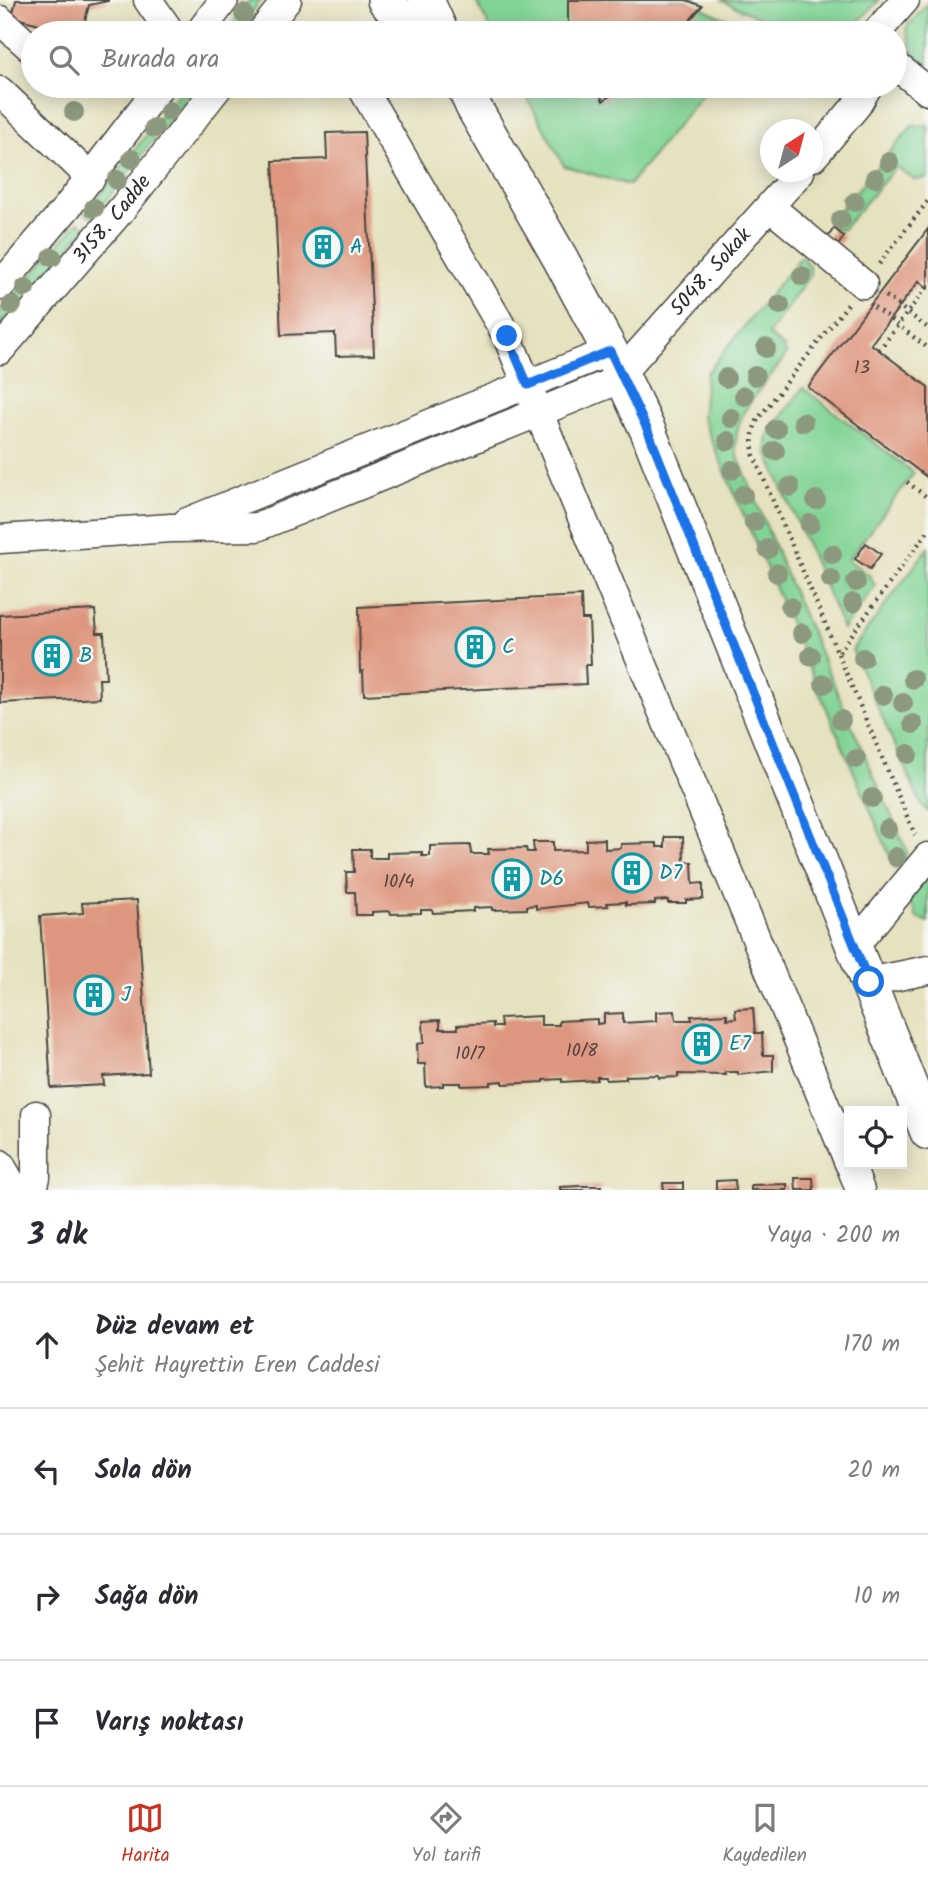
<!DOCTYPE html>
<html lang="tr">
<meta charset="utf-8">
<style>
:root{--surface:#fff;--page:#f7f7f7;--text:#2b2b33;--muted:#7c7c81;--line:#e1e1e2;--accent:#c8321e}
body{margin:0;font-family:Kalam,sans-serif;background:var(--page);color:var(--text)}
.controls{position:absolute;right:21px;bottom:21px;display:grid;overflow:hidden;border-radius:0px;box-shadow:0 4px 18px #0003}
.controls button{width:63px;height:63px;display:grid;place-items:center;padding:0;border:0;border-bottom:2px solid var(--line);background:var(--surface);color:var(--text);font:35px sans-serif}
.compass{position:absolute;left:760px;top:119px;width:63px;height:63px;border-radius:50%;background:var(--surface);box-shadow:0 4px 18px #0003;rotate:36deg}
.stop{position:absolute;width:21px;height:21px;margin:-16px;border:5px solid #1a73e8;border-radius:50%;background:#fff}
.stop.end{background:#1a73e8;border-color:#fff;box-shadow:0 2px 7px #0008}
.list{margin:0;padding:0;list-style:none}
h2{display:flex;justify-content:space-between;align-items:center;height:91px;margin:0;padding:0 28px;font-size:30px}
h2 small{font-size:23px;font-weight:400;color:var(--muted)}
.list li{display:grid;grid-template-columns:46px 1fr auto;gap:21px;align-items:center;box-sizing:border-box;height:126px;padding:0 28px;border-top:2px solid var(--line)}
.list b{display:block;font-size:26px;white-space:nowrap}
.list p{margin:0;font-size:23px;white-space:nowrap;color:var(--muted)}
.list em{font-size:23px;font-style:normal;color:var(--muted)}
.icon{flex:none;width:38px;height:38px;fill:none;stroke:currentColor;stroke-width:2;stroke-linecap:round;stroke-linejoin:round}
.map{position:relative;flex:none;width:928px;height:1190px;overflow:hidden}
.search{position:absolute;background:var(--surface);box-shadow:0 4px 18px #0003;left:21px;right:21px;top:21px;height:77px;display:flex;align-items:center;gap:18px;box-sizing:border-box;padding:0 24px;border-radius:38px;color:var(--muted);font-size:26px}
.sheet{height:595px;background:var(--surface)}
nav{display:flex;justify-content:space-around;align-items:center;box-sizing:border-box;height:98px;border-top:2px solid var(--line);background:var(--surface);font-size:19px;color:var(--muted)}
nav a{display:grid;justify-items:center;gap:4px}
nav .on{color:var(--accent)}
.map>svg:first-child{display:block}
.green{fill:#82d496;stroke:#568060;stroke-width:2}
.building{fill:#de967e}
.lines{fill:none;stroke-linecap:round;stroke-linejoin:round}
.minor-casing{stroke:#474641;stroke-width:31}
.major-casing{stroke:#474641;stroke-width:38}
.path{stroke:#474641;stroke-width:4.5;stroke-dasharray:2 5;stroke-linecap:butt}
.minor{stroke:#fff;stroke-width:28}
.major{stroke:#fff;stroke-width:35}
.tree{fill:#8d997f}
.route{stroke:#1a73e8;stroke-width:9}
.labels{text-anchor:middle;dominant-baseline:central;stroke-width:5;stroke-linejoin:round;paint-order:stroke}
.number-label{font-size:18px;fill:#584640}
.street-label{font-size:21px;fill:#2b2b2b;stroke:#f6f6f2}
.culture-label{font-size:21px;fill:#0d838f;stroke:#f6f6f2;text-anchor:start}
</style>
<div class="map">
<svg width="928" height="1190" viewBox="0 0 928 1190">
<rect width="100%" height="100%" fill="#f6f6f2"/>
<filter id="ink" filterUnits="userSpaceOnUse"><feTurbulence type="fractalNoise" baseFrequency=".0143" numOctaves="2"/><feDisplacementMap in="SourceGraphic" scale="14" xChannelSelector="R" yChannelSelector="G"/><feConvolveMatrix kernelMatrix="1 2 1 2 8 2 1 2 1" color-interpolation-filters="sRGB"/></filter>
<filter id="wash" filterUnits="userSpaceOnUse"><feTurbulence type="fractalNoise" baseFrequency=".00686" numOctaves="4" result="noise"/><feDisplacementMap in="SourceGraphic" scale="28" xChannelSelector="R" yChannelSelector="G"/><feGaussianBlur stdDeviation="1.57" result="paint"/><feColorMatrix in="noise" values="0 0 0 0 0 0 0 0 0 0 0 0 0 0 0 0 0 1.4 0 .05"/><feComposite in="paint" operator="in"/></filter>
<g filter="url(#wash)">
<rect width="100%" height="100%" fill="#e6e1be"/>
<g class="green">
<polygon points="250,0 261,0 236,33 225,33"/>
<polygon points="475,0 686,0 756,33 493,33"/>
<polygon points="721,0 879,0 848,33 792,33"/>
<polygon points="928,3 928,65 913,53 906,28"/>
<polygon points="184,86 195,86 93,218 86,213"/>
<polygon points="521,86 709,86 629,185 564,166"/>
<polygon points="928,125 928,178 915,180 896,167 842,230 837,229 829,223 912,126"/>
<polygon points="78,222 86,228 0,326 0,311"/>
<path d="M801,256L810,267V275L768,335L784,347L786,355C764,389 733,408 736,452L794,594L907,851L905,861L895,868L702,418L706,374Z"/>
<polygon points="803,388 914,473 848,560 870,576 875,586 843,629 767,452 767,440 770,432"/>
<polygon points="928,548 928,811 922,806 852,650"/>
<polygon points="928,876 928,922 917,918 909,900"/>
</g>
<g id="blocks">
<g class="building">
<polygon points="16,0 108,0 108,1 89,5 82,33 74,33 12,17"/>
<polygon points="568,0 686,0 702,6 691,19 688,33 568,33"/>
<polygon points="596,86 623,86 603,101"/>
<polygon points="364,132 374,355 336,356 335,333 281,335 273,161 327,159 326,133"/>
<polygon points="834,228 844,237 838,245 828,237"/>
<polygon points="928,229 928,288 919,281 871,344 928,387 928,478 808,387"/>
<polygon points="866,543 881,554 870,569 855,559"/>
<polygon points="581,596 582,619 589,619 591,665 585,665 586,684 364,695 363,671 360,672 359,607"/>
<polygon points="95,610 97,633 104,633 106,679 99,679 100,698 0,703 0,615"/>
<polygon points="665,837 683,837 684,862 692,862 693,884 703,883 703,899 686,900 686,903 668,903 668,900 655,901 655,904 626,905 626,902 607,903 608,906 589,907 588,903 536,909 536,905 527,906 527,909 492,910 492,907 473,908 473,911 433,913 432,910 421,910 421,913 391,914 390,911 372,912 372,915 356,915 355,892 347,892 346,872 354,872 353,849 370,849 370,858 387,858 387,853 422,852 422,856 430,856 430,846 470,845 471,854 489,854 488,849 526,848 527,852 534,852 533,842 553,842 553,851 586,850 586,840 605,839 605,849 621,848 621,844 657,843 657,847 665,847"/>
<polygon points="137,900 149,1073 103,1076 104,1085 51,1088 40,916 83,913 82,903"/>
<polygon points="753,1008 755,1033 762,1033 763,1055 773,1055 773,1071 738,1075 738,1072 725,1072 726,1075 678,1074 678,1077 659,1078 659,1075 626,1076 626,1079 606,1080 606,1077 597,1077 597,1080 562,1082 562,1079 544,1080 544,1082 503,1084 503,1081 491,1082 491,1085 461,1086 461,1083 443,1083 443,1086 426,1087 425,1064 418,1064 417,1044 424,1043 423,1021 440,1020 440,1029 458,1029 457,1025 493,1023 493,1027 501,1027 500,1018 541,1016 541,1025 559,1025 559,1021 597,1019 597,1024 604,1023 604,1014 623,1013 623,1023 656,1021 656,1012 675,1011 676,1020 692,1020 691,1016 727,1014 727,1019 736,1018 735,1009"/>
<polygon points="795,1178 813,1178 814,1190 796,1190"/>
<polygon points="735,1180 736,1190 716,1190 716,1181"/>
<polygon points="663,1183 683,1183 683,1190 664,1190"/>
<polygon points="787,1184 787,1190 751,1190 751,1185"/>
<polygon points="581,1186 601,1186 601,1190 560,1190 560,1187"/>
</g>
</g>
</g>
<g filter="url(#ink)">
<use href="#blocks" fill-opacity="0" stroke="#474641" stroke-width="2"/>
<g class="lines">
<g class="minor-casing">
<g id="minor">
<polyline points="148,0 171,33"/>
<polyline points="0,20 33,50"/>
<polyline points="199,33 224,0"/>
<polyline points="261,33 287,0"/>
<polyline points="876,33 905,0"/>
<polyline points="895,65 928,91"/>
<polyline points="361,86 507,336 849,1163"/>
<polyline points="0,91 91,178"/>
<polyline points="813,157 857,105 868,86"/>
<polyline points="770,207 863,284"/>
<polyline points="0,286 68,206 160,86"/>
<path id="s1" d="M0,350L121,210L219,86"/>
<path id="s2" d="M621,373L800,172"/>
<polyline points="187,522 610,351"/>
<polyline points="0,539 171,528 257,527 623,378"/>
<polyline points="855,945 928,857"/>
<polyline points="869,982 928,970"/>
<polyline points="0,1164 15,1190"/>
<polyline points="850,1164 860,1190"/>
<polyline points="33,1190 36,1177 36,1115"/>
</g>
</g>
<g class="major-casing">
<g id="major">
<polyline points="385,0 413,33"/>
<polyline points="426,0 441,33"/>
<polyline points="464,86 473,106 560,258 610,351 648,431 928,1132"/>
</g>
</g>
<g class="path">
<polyline points="879,264 928,201"/>
<polyline points="886,296 928,328"/>
<path d="M848,304L758,419C752,432 751,442 754,456L915,835"/>
<polyline points="874,307 928,348"/>
<polyline points="879,350 927,287"/>
<polyline points="907,482 928,498"/>
<polyline points="839,652 928,531"/>
</g>
<use href="#minor" class="minor"/>
<use href="#major" class="major"/>
</g>
<g class="tree">
<circle cx="244" cy="14" r="10"/>
<circle cx="169" cy="111" r="10"/>
<circle cx="74" cy="112" r="10"/>
<circle cx="154" cy="128" r="10"/>
<circle cx="132" cy="159" r="10"/>
<circle cx="889" cy="162" r="10"/>
<circle cx="875" cy="178" r="10"/>
<circle cx="117" cy="180" r="10"/>
<circle cx="855" cy="202" r="10"/>
<circle cx="94" cy="208" r="10"/>
<circle cx="841" cy="220" r="10"/>
<circle cx="52" cy="257" r="10"/>
<circle cx="802" cy="276" r="10"/>
<circle cx="25" cy="288" r="10"/>
<circle cx="12" cy="305" r="10"/>
<circle cx="780" cy="305" r="10"/>
<circle cx="766" cy="348" r="10"/>
<circle cx="755" cy="376" r="10"/>
<circle cx="726" cy="378" r="10"/>
<circle cx="744" cy="396" r="10"/>
<circle cx="731" cy="418" r="10"/>
<circle cx="803" cy="422" r="10"/>
<circle cx="776" cy="429" r="10"/>
<circle cx="728" cy="441" r="10"/>
<circle cx="775" cy="451" r="10"/>
<circle cx="732" cy="470" r="10"/>
<circle cx="790" cy="487" r="10"/>
<circle cx="743" cy="495" r="10"/>
<circle cx="816" cy="500" r="10"/>
<circle cx="754" cy="522" r="10"/>
<circle cx="810" cy="524" r="10"/>
<circle cx="768" cy="549" r="10"/>
<circle cx="832" cy="554" r="10"/>
<circle cx="777" cy="573" r="10"/>
<circle cx="831" cy="579" r="10"/>
<circle cx="856" cy="582" r="10"/>
<circle cx="853" cy="603" r="10"/>
<circle cx="790" cy="607" r="10"/>
<circle cx="802" cy="633" r="10"/>
<circle cx="811" cy="656" r="10"/>
<circle cx="863" cy="658" r="10"/>
<circle cx="913" cy="679" r="10"/>
<circle cx="824" cy="684" r="10"/>
<circle cx="883" cy="695" r="10"/>
<circle cx="903" cy="703" r="10"/>
<circle cx="841" cy="720" r="10"/>
<circle cx="913" cy="724" r="10"/>
<circle cx="908" cy="754" r="10"/>
<circle cx="856" cy="759" r="10"/>
<circle cx="872" cy="798" r="10"/>
<circle cx="887" cy="829" r="10"/>
<circle cx="896" cy="857" r="10"/>
</g>
</g>
<g class="lines" filter="url(#ink)">
<polyline class="route" points="507,336 528,385 610,351 648,431 869,982"/>
</g>
<defs>
<g id="building-ring" transform="scale(2.0125)"><circle r="9.5" fill="#f6f6f2" stroke="#0f9aa8" stroke-width="1.5"/><path d="M-4-6H4V6H1V3H-1V6H-4ZM-2.5-4.3h1.7v1.8h-1.7ZM.8-4.3h1.7v1.8H.8ZM-2.5-1h1.7V.8h-1.7ZM.8-1h1.7V.8H.8Z" fill="#0f9aa8"/></g>
</defs>
<g fill-rule="evenodd">
<use href="#building-ring" x="323" y="247"/>
<use href="#building-ring" x="475" y="647"/>
<use href="#building-ring" x="52" y="656"/>
<use href="#building-ring" x="632" y="873"/>
<use href="#building-ring" x="512" y="879"/>
<use href="#building-ring" x="94" y="995"/>
<use href="#building-ring" x="702" y="1044"/>
</g>
<g class="labels">
<g class="number-label">
<text x="862" y="368">13</text>
<text x="399" y="882">10/4</text>
<text x="582" y="1051">10/8</text>
<text x="470" y="1054">10/7</text>
</g>
<g class="street-label">
<text stroke="none"><textPath href="#s1" startOffset="172">3158. Cadde</textPath></text>
<text stroke="none"><textPath href="#s2" startOffset="135">5048. Sokak</textPath></text>
</g>
<g class="culture-label">
<text x="350" y="247">A</text>
<text x="502" y="647">C</text>
<text x="79" y="656">B</text>
<text x="659" y="873">D7</text>
<text x="539" y="879">D6</text>
<text x="121" y="995">J</text>
<text x="729" y="1044">E7</text>
</g>
</g>
</svg>
<div class="controls">
<button><svg class="icon" aria-label="locate" viewBox="0 0 24 24"><circle cx="12" cy="12" r="6"/><path d="M12 2v4M12 18v4M2 12h4M18 12h4"/></svg></button>
</div>
<svg class="compass" viewBox="-18 -18 36 36"><path d="M0-13l5 13h-10z" fill="#e53935"/><path d="M0 13l5-13h-10z" fill="#7c7c81"/></svg>
<div class="stop" style="left:869px;top:982px"></div>
<div class="stop end" style="left:507px;top:336px"></div>
<div class="search"><svg class="icon" aria-label="search" viewBox="0 0 24 24"><circle cx="10" cy="10" r="6"/><path d="M15 15l6 6"/></svg>Burada ara</div>
</div>
<section class="sheet">
<h2>3 dk<small>Yaya · 200 m</small></h2>
<ul class="list">
<li><svg class="icon" aria-label="ahead" viewBox="0 0 24 24"><path d="M12 20V5M6 11l6-6 6 6"/></svg><div><b>Düz devam et</b><p>Şehit Hayrettin Eren Caddesi</p></div><em>170 m</em></li>
<li><svg class="icon" aria-label="left" viewBox="0 0 24 24"><path d="M17 20v-9H6M10 6l-5 5 5 5"/></svg><div><b>Sola dön</b></div><em>20 m</em></li>
<li><svg class="icon" aria-label="right" viewBox="0 0 24 24"><path d="M7 20v-9h11M14 6l5 5-5 5"/></svg><div><b>Sağa dön</b></div><em>10 m</em></li>
<li><svg class="icon" aria-label="arrive" viewBox="0 0 24 24"><path d="M6 21V4h12l-3 4 3 4H6"/></svg><div><b>Varış noktası</b></div></li>
</ul>
</section>
<nav>
<a class="on"><svg class="icon" aria-label="map" viewBox="0 0 24 24"><path d="M3 6l6-2 6 2 6-2v14l-6 2-6-2-6 2zM9 4v14M15 6v14"/></svg>Harita</a>
<a><svg class="icon" aria-label="directions" viewBox="0 0 24 24"><path d="M12 3l9 9-9 9-9-9zM9 14v-3h6M13 9l2 2-2 2"/></svg>Yol tarifi</a>
<a><svg class="icon" aria-label="saved" viewBox="0 0 24 24"><path d="M7 4h10v16l-5-4-5 4z"/></svg>Kaydedilen</a>
</nav>
